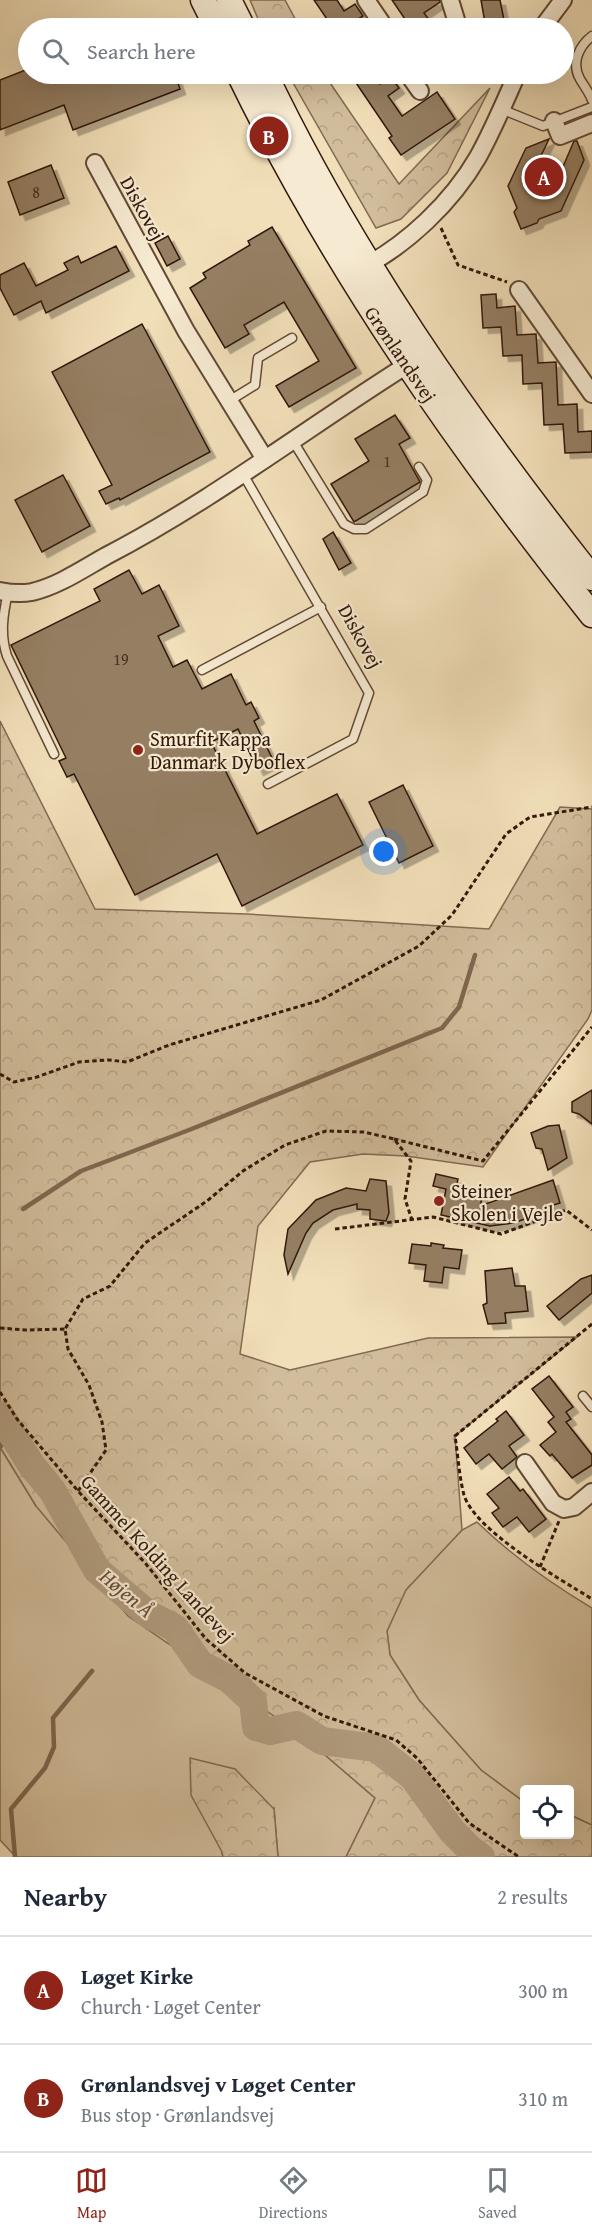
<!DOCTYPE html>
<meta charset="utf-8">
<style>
:root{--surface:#fff;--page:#f2f2f3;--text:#1f2937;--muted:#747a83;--line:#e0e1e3;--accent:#8f2418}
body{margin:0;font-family:"Gentium Book Plus",serif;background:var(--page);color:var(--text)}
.controls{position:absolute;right:18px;bottom:18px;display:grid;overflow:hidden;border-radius:6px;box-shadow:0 6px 24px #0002}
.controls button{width:54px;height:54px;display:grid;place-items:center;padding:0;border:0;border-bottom:2px solid var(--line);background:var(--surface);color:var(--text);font:30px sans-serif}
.you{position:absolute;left:384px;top:852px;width:21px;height:21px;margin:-15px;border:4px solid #fff;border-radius:50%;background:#1a73e8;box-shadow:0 0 0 9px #1a73e833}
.badge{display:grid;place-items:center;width:39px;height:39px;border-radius:50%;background:var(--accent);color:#fff;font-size:20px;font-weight:700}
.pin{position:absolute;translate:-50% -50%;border:3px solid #fff;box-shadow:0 2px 6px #0006}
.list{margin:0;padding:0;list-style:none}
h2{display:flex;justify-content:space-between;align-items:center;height:78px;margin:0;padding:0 24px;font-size:26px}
h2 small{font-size:20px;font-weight:400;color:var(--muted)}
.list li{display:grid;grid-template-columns:39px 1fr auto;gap:18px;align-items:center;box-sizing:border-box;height:108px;padding:0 24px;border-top:2px solid var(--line)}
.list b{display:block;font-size:22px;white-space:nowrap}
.list p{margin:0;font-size:20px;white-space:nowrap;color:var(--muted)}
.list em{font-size:20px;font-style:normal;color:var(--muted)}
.icon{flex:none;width:33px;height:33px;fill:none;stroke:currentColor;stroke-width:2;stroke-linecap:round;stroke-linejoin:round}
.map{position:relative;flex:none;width:592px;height:1857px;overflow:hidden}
.search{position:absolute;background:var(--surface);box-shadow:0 6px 24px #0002;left:18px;right:18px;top:18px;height:66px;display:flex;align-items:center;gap:15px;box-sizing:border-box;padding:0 21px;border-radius:33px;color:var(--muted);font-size:22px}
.sheet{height:294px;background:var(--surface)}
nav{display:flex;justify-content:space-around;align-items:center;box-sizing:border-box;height:84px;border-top:2px solid var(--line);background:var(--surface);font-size:16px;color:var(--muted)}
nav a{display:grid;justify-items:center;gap:3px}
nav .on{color:var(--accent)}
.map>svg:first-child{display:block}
.green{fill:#d1bd9b;stroke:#826a52;stroke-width:1.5}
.forest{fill:url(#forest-crowns);stroke:#826a52;stroke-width:1.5}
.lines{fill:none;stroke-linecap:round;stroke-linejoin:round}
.stream{stroke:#7e664e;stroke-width:4.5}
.river{stroke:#b09b7d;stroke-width:28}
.building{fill:#957f64;stroke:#321708;stroke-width:1.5;filter:url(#shadow)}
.lane-casing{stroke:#624934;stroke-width:11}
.street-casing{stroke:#624934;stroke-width:20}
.secondary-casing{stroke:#321708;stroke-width:27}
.path{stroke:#321708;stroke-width:3;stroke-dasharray:4.5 3;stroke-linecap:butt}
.lane{stroke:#f6ead2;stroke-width:8}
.street{stroke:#f6ead2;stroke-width:16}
.secondary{stroke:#f6ead2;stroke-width:24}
.poi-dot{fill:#8f2418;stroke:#f6ead2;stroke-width:2}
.labels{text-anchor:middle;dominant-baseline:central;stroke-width:4.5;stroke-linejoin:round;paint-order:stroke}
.number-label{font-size:16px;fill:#4b311f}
.street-label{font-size:20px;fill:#321708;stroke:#f6ead2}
.poi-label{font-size:20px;fill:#321708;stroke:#f6ead2;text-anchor:start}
.water-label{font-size:21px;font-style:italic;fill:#644c37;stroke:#f6ead2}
</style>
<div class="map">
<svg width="592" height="1857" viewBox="0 0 592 1857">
<defs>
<pattern id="forest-crowns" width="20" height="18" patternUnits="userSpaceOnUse" patternTransform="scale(1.5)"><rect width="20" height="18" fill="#d1bd9b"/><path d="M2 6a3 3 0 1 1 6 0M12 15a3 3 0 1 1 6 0" fill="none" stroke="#b4a284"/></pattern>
<filter id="shadow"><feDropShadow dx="5.5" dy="5.5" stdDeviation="0" flood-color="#0004"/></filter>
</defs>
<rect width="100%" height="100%" fill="#f1dfb9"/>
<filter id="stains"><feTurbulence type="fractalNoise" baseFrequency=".00333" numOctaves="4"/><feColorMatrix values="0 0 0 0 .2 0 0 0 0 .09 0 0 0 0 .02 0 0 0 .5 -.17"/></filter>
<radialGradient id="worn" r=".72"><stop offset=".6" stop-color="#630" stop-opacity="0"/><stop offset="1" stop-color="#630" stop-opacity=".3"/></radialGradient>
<g class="green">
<polygon points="0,1447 36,1506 375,1798 346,1857 278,1857 274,1808 222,1852 223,1857 16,1857 0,1840"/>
<path d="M477,1522C512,1556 550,1583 592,1608V1825L570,1815V1790H524V1802L481,1770L419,1700L390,1655L387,1631L406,1589L462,1530Z"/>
</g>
<g class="forest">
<polygon points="250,0 285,0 300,28 262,28"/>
<polygon points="288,74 324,74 399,184 490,88 447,173 401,219 376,228"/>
<polygon points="0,721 95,909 247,914 489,929 560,807 592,809 592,1010 588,1019 483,1167 406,1156 363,1154 310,1162 258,1226 240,1354 290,1370 428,1338 577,1337 455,1436 462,1530 406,1590 387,1631 390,1655 419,1700 481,1770 524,1802 524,1834 570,1834 570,1815 592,1825 592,1857 346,1857 375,1798 303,1736 128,1616 36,1506 0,1447"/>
<polygon points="190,1758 235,1769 274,1809 278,1857 223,1857 222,1852 191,1795"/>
</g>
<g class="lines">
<g class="stream">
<polyline points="23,1209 81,1171 189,1130 442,1028 459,1007 475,955"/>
<polyline points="0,1447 12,1434"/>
<polyline points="15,1857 11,1809 45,1768 54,1747 53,1718 92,1671"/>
</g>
<polyline class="river" points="0,1415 32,1466 52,1490 97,1570 148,1614 175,1628 200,1664 229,1679 253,1701 256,1727 270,1731 297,1725 322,1741 376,1748 413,1777 452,1831 470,1849 481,1857"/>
</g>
<g class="building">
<polygon points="314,0 337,0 344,11 355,4 363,16 352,23 356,28 333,28"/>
<polygon points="392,0 440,0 440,2 424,13 435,28 411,28"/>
<polygon points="481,0 500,0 504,20 485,23"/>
<polygon points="28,69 28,74 175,74 180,89 73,130 64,105 0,130 0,80"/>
<polygon points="350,74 373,74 380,84 391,77 399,88 388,96 402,116 437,92 455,119 401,155 389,138 392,136"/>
<polygon points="549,139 540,158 562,169 574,141 577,141 584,160 561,211 539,219 537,223 521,229 514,212 517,208 508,186 526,148"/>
<polygon points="51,165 64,198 20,215 8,182"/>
<polygon points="272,227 356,368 289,407 276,386 319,361 284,302 244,325 249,334 225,348 190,288 206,278 203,273 250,245 248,241"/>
<polygon points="168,236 180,259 167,266 155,243"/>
<polygon points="116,246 129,271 46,313 41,301 14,315 0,288 0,275 24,263 36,286 68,270 64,263 78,256 81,263"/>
<polygon points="496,294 497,308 515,306 517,335 536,334 538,363 556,362 558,405 577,404 578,432 592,431 592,452 565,453 563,424 544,425 542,383 523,384 522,355 503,356 501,327 483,328 481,295"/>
<polygon points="142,324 210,452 120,500 119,498 106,504 99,491 112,485 52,372"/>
<polygon points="395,415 410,438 399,444 420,482 354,522 331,484 369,461 355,439"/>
<polygon points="63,475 90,526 42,552 15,500"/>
<polygon points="333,532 351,563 339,570 323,539"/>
<polygon points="129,570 142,594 159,585 179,626 158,636 173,667 187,660 202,689 231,674 246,705 251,702 259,718 254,721 274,762 258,770 238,729 211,742 257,834 337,794 363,845 242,906 217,854 135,895 74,774 67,777 59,761 66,758 11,645 100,601 94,589"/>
<polygon points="403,785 433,846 399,863 369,802"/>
<polygon points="592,1090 592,1124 579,1114 572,1112 572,1102"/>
<polygon points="559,1125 567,1158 548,1170 542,1149 536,1148 531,1133 548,1126"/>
<polygon points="436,1174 458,1179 456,1188 483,1194 480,1206 553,1180 560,1203 547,1207 549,1211 513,1223 490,1226 441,1215 446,1189 433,1186"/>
<polygon points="370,1179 386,1181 389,1213 386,1221 370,1219 370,1210 357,1209 357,1204 333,1210 313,1223 306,1233 288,1274 284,1255 288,1229 316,1200 346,1188 366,1191"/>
<polygon points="431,1243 444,1245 443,1248 462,1250 459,1269 444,1267 442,1283 424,1281 426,1265 409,1263 412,1244 431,1246"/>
<polygon points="512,1268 515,1286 525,1286 528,1311 505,1313 506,1323 488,1324 483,1305 487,1303 485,1271"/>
<polygon points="592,1275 592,1293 559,1320 547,1306 581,1279"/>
<polygon points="549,1376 573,1407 566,1412 571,1419 566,1422 592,1455 592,1465 572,1478 552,1454 550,1456 540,1445 556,1432 548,1422 554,1417 532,1389"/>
<polygon points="506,1411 524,1435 509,1446 517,1457 502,1469 489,1454 476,1464 464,1448 498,1421 496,1419"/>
<polygon points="509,1477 520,1491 523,1489 546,1519 529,1532 517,1517 503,1527 492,1513 499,1508 487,1494"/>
</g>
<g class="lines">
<g class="lane-casing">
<g id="lane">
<path d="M592,36C579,46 571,63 580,79C584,86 589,92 592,100"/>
<polyline points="501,109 543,126 592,107"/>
<polyline points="229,401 255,385 258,358 292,338"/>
<polyline points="293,441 344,524 354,529 366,529 423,492 427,480 419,467"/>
<polyline points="243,474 369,693 353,739 268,784"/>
<path d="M8,592C3,615 0,634 7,656L54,754"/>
<polyline points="202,670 321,607"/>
<polyline points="583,1396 592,1407"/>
</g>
</g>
<g class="street-casing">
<g id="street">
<polyline points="366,0 381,22 381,28"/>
<polyline points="448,28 457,23 450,0"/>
<polyline points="542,28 563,0"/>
<polyline points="408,74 420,91"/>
<polyline points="554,121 560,136 592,123"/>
<polyline points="95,163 186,331 265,459"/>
<path d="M360,269C407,245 452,202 478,157C493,130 505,101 517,74"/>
<polyline points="519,290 592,394"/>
<path d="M0,591C10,593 21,594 32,592C58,586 83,569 106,556C214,500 312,424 415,360"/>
<polyline points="525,1463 553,1503 564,1509 574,1507 592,1492"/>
</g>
</g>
<g class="secondary-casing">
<g id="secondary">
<polyline points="203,0 217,28"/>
<polyline points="229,0 243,28"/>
<path d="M239,74C334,269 457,445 592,615"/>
<path d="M265,74C351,254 468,421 592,578"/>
</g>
</g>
<g class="path">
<polyline points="441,228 458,265 507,282"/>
<polyline points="0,1074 14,1082 37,1077 79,1062 109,1060 127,1062 169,1045 321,1000 419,946 452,915 506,834 530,817 592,807"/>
<polyline points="394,1139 483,1161 592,1027"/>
<polyline points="335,1229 433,1217 501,1234 566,1210 592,1230"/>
<path d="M592,1324L455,1436C458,1455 459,1476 464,1495C475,1531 560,1579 592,1599"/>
<polyline points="0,1328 26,1330 65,1329"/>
<polyline points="0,1392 17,1419 78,1491 146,1564 206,1639 245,1673 324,1716 396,1740 417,1758 469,1823 519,1857"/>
<polyline points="78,1491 106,1450 102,1422 89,1385 68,1349 65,1329 83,1299 110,1286 145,1243 207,1201 243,1171 285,1145 326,1131 364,1132 394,1139 411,1161 405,1199 412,1220"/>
<polyline points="540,1567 559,1521"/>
</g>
<use href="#lane" class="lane"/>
<use href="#street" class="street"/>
<use href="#secondary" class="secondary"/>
</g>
<g class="poi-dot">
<circle cx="138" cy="750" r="6"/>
<circle cx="439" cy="1201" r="6"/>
</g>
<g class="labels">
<g class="number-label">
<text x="36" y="192">8</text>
<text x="387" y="461">1</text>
<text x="121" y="659">19</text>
</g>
<g class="street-label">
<text transform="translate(143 208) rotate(61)">Diskovej</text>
<text transform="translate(401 354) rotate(56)">Grønlandsvej</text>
<text transform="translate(361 636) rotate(61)">Diskovej</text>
<text transform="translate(158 1558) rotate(48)">Gammel Kolding Landevej</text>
</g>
<g class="poi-label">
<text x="150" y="738">Smurfit Kappa<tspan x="150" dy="23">Danmark Dyboflex</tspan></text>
<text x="451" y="1190">Steiner<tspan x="451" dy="23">Skolen i Vejle</tspan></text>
</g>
<g class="water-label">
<text transform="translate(127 1593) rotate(40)">Højen Å</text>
</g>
</g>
<rect width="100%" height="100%" filter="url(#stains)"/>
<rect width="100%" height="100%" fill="url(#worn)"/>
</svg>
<div class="controls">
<button><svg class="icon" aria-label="locate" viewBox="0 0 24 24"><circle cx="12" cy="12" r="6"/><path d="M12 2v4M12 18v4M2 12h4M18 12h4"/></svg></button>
</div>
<div class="you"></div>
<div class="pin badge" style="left:544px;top:177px">A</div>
<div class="pin badge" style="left:269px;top:136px">B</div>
<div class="search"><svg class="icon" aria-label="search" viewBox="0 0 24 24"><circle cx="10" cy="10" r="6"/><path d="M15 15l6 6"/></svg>Search here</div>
</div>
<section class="sheet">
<h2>Nearby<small>2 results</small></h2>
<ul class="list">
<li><span class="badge">A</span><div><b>Løget Kirke</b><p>Church · Løget Center</p></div><em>300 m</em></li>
<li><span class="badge">B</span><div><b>Grønlandsvej v Løget Center</b><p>Bus stop · Grønlandsvej</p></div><em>310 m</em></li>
</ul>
</section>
<nav>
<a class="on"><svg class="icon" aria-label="map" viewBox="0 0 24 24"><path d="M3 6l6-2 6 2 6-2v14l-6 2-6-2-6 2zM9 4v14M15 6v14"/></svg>Map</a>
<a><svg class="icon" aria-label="directions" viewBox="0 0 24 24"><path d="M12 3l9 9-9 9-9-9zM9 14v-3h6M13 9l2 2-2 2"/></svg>Directions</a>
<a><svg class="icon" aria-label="saved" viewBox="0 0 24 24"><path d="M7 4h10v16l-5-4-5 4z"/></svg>Saved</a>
</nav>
